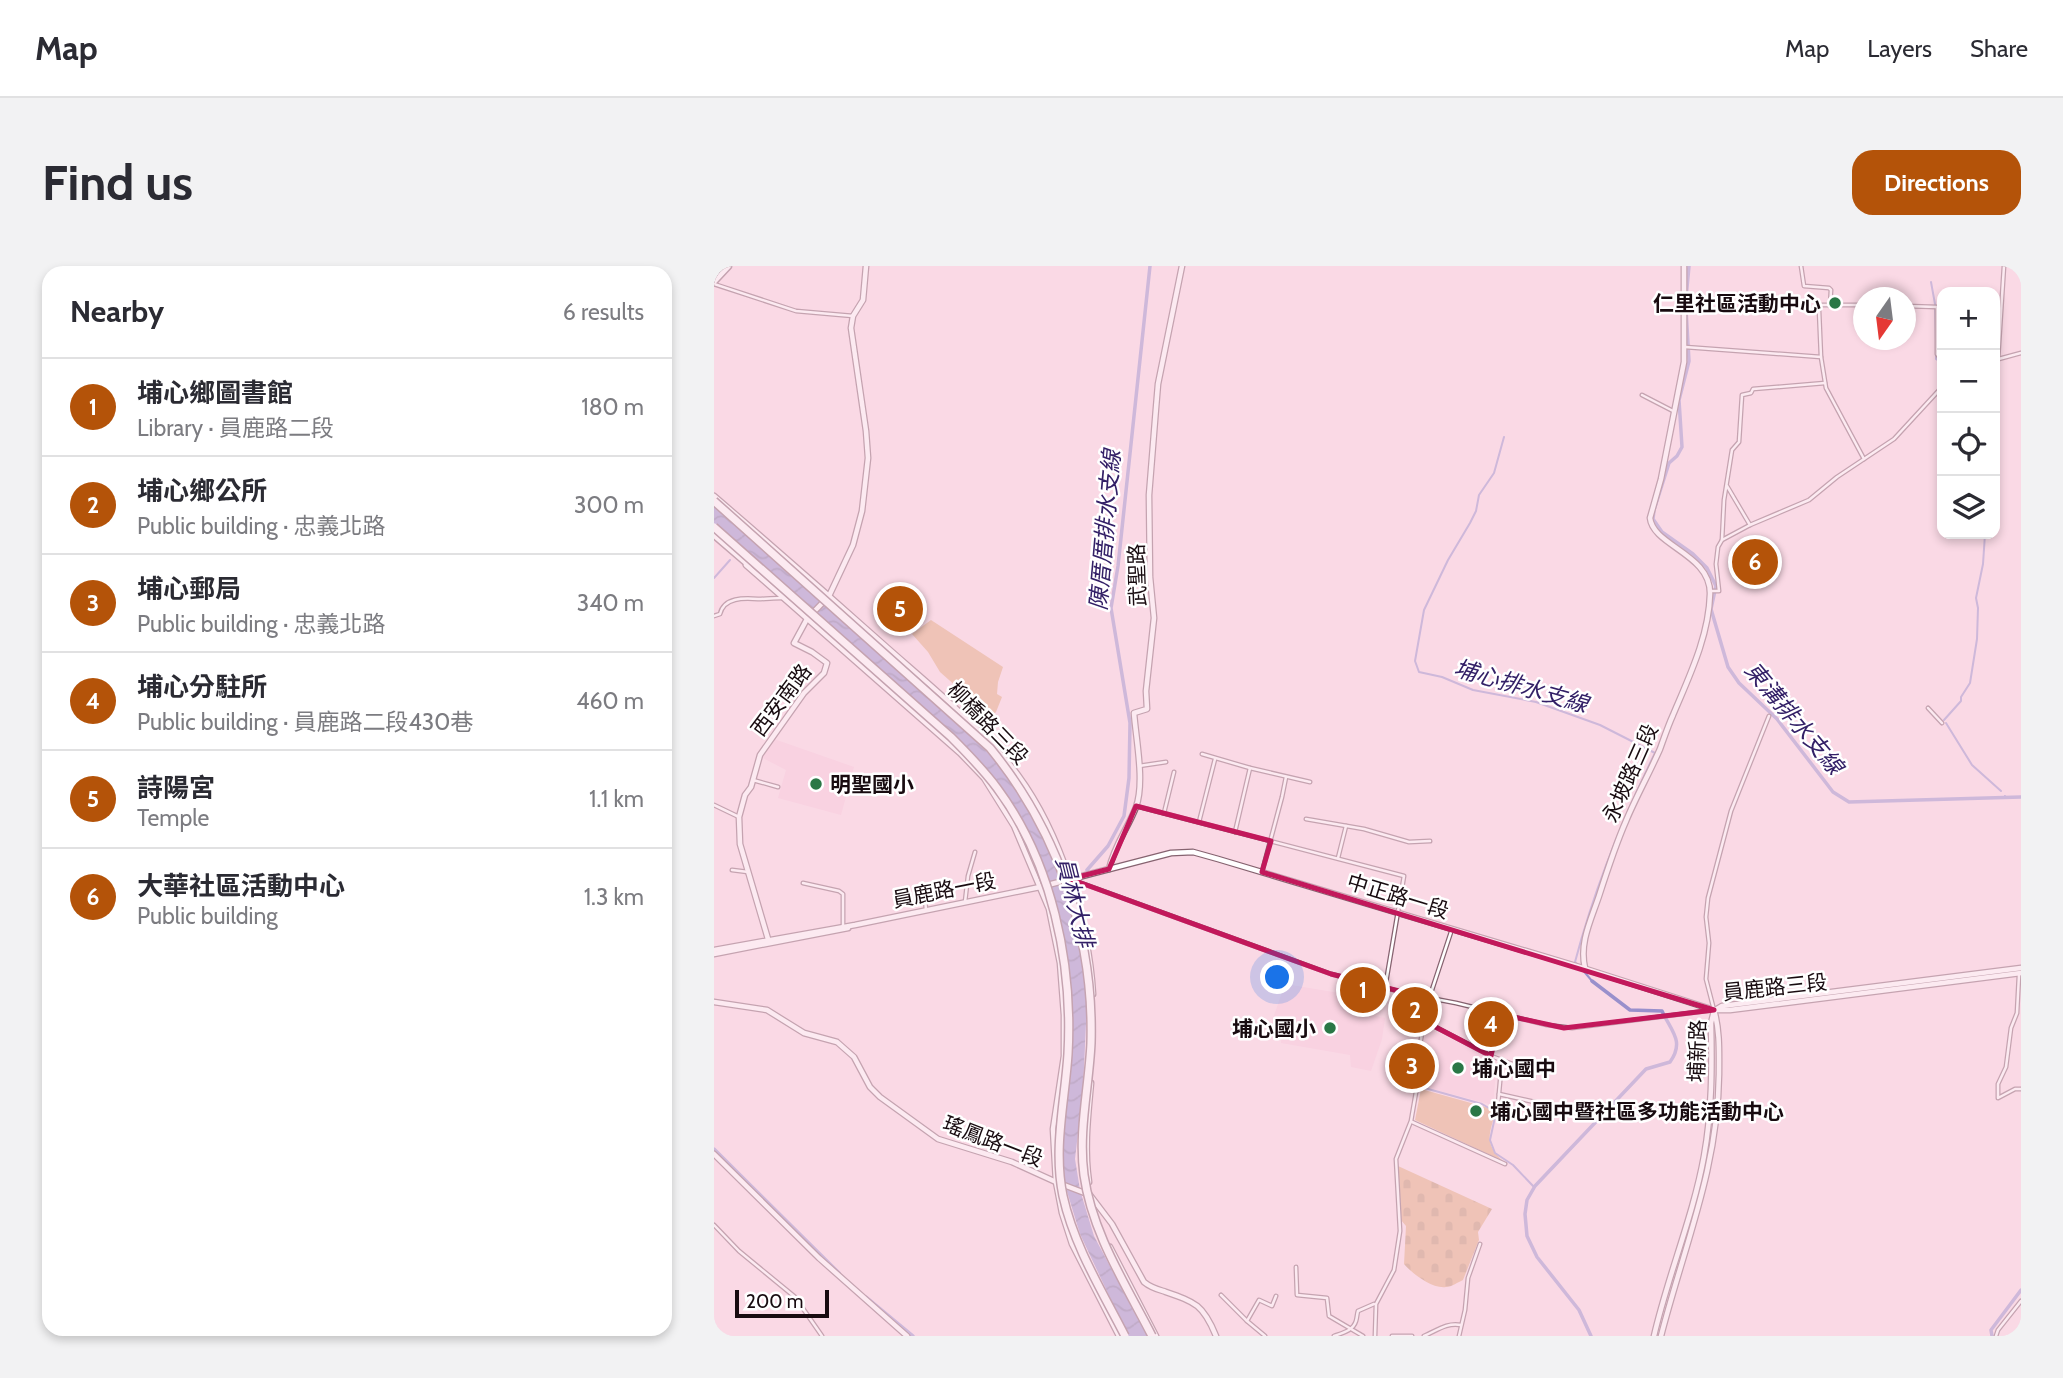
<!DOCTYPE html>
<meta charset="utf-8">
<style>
:root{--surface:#fff;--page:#f2f2f3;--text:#2b2b33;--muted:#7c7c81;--line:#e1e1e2;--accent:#b45309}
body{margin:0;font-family:Cabin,"Noto Sans TC",sans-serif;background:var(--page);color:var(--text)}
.controls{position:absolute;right:21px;top:21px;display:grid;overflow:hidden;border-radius:14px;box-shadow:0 4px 10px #0003}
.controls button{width:63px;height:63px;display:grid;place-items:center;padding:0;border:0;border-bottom:2px solid var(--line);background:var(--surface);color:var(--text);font:35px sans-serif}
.compass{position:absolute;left:1139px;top:21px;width:63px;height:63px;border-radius:50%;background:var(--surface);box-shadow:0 4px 10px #0003;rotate:194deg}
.scale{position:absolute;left:21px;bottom:18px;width:94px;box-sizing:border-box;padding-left:7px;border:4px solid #180b10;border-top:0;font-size:19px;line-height:24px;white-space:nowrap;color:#180b10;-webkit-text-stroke:5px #fff;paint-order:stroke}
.you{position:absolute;left:564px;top:712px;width:24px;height:24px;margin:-18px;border:5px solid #fff;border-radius:50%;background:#1a73e8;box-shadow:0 0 0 10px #1a73e833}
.badge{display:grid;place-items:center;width:46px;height:46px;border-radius:50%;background:var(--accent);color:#fff;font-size:23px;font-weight:700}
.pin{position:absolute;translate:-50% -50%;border:4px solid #fff;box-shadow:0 2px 7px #0006}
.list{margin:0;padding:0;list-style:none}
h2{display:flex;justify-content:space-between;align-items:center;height:91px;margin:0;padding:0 28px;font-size:30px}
h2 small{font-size:23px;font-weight:400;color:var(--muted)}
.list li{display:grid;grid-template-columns:46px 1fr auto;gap:21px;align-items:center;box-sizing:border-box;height:98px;padding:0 28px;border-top:2px solid var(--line)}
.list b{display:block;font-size:26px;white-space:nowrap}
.list p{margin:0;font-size:23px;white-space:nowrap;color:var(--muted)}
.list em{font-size:23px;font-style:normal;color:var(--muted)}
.icon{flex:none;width:38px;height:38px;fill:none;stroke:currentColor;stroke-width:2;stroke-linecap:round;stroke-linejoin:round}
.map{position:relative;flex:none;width:1307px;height:1070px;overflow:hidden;border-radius:21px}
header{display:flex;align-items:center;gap:42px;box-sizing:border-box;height:98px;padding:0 35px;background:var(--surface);border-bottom:2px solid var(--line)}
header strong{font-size:33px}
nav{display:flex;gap:38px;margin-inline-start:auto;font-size:24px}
.intro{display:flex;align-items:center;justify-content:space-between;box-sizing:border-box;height:168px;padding:0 42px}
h1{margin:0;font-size:49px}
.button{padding:18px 32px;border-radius:21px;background:var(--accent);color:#fff;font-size:24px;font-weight:700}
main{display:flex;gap:42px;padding:0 42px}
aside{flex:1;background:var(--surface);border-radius:21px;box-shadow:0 4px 10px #0003}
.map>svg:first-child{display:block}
.built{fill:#f9c9db}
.cemetery{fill:url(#cemetery-stones)}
.park{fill:#e2a97f}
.water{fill:url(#water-waves)}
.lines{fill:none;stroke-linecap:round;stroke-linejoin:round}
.stream{stroke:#9990cc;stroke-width:2}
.canal{stroke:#9990cc;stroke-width:3.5}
.street-casing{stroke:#866370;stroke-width:5}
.secondary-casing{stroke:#866370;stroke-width:7}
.primary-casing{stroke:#866370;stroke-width:9}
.highway-casing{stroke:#866370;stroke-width:10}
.street{stroke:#fff;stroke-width:2.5}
.secondary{stroke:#fff;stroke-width:4.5}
.primary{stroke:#fff;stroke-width:6}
.highway{stroke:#fff;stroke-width:7}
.highway-bridge-casing{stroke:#866370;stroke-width:10;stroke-linecap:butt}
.highway-bridge{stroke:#fff;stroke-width:7}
.marked{fill:none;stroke:#c2185b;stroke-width:5;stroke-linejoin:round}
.poi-dot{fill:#2a7746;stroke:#fff;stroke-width:2.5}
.labels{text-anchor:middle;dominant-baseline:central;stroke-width:5;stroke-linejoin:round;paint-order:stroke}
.poi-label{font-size:21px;font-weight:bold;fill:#180b10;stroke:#fff;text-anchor:start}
.street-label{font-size:21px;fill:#180b10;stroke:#fff}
.water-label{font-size:23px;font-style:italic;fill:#332067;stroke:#fff}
</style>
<header>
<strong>Map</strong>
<nav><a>Map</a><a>Layers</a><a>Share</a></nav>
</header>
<div class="intro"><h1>Find us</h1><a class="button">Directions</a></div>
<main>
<aside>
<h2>Nearby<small>6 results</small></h2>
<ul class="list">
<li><span class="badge">1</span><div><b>埔心鄉圖書館</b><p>Library · 員鹿路二段</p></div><em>180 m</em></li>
<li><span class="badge">2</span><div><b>埔心鄉公所</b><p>Public building · 忠義北路</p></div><em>300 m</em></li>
<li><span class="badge">3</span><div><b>埔心郵局</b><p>Public building · 忠義北路</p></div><em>340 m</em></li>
<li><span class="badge">4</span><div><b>埔心分駐所</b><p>Public building · 員鹿路二段430巷</p></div><em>460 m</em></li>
<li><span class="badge">5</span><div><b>詩陽宮</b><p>Temple</p></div><em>1.1 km</em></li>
<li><span class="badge">6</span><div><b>大華社區活動中心</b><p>Public building</p></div><em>1.3 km</em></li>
</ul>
</aside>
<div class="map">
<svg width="1307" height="1070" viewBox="0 0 1307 1070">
<defs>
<pattern id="cemetery-stones" width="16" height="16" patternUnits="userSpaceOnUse" patternTransform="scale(1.75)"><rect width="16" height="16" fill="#e2a97f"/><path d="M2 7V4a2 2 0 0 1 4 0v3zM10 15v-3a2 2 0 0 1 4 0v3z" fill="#c1906d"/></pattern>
<pattern id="water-waves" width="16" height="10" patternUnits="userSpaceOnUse" patternTransform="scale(1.75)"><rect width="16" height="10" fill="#9990cc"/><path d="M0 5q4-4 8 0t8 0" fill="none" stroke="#7c74a4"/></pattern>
</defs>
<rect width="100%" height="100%" fill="#fad9e5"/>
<g class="built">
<polygon points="60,473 140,501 127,549 64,532 72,504 47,491"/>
<polygon points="571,718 655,732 652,748 671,752 668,773 657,805 637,801 636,789 567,777 568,764 556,761"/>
<polygon points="712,761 779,793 782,805 779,839 707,820 707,799"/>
</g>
<path class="cemetery" d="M684,900L778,943L764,966L765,974L749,1014C744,1016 738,1021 732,1021C718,1023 699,1008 690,998L692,960L687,954C688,935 682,916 684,900Z"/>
<g class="park">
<polygon points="217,354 289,401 284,416 283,428 288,431 282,446 273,455 253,430 226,406 214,386 198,368"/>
<path d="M707,823L782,844C776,867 769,877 789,895L701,854Z"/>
</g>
<polygon class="water" points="0,237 254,464 300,517 329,567 349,617 367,679 373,736 369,823 361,893 366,924 380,970 433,1070 414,1070 366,968 351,919 347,890 357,791 357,726 341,635 310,561 289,523 253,483 0,258"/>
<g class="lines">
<g class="stream">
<polyline points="1217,16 1221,38 1222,74"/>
<polyline points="1222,87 1222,93 1228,97"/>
<path d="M790,171L780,207L765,229L762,245L756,257L734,294L710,344L701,395L705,406L728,411L759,424L822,436L886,459L941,487C908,554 880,624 861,696L863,698"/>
<polyline points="0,312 16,294"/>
<polyline points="1230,454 1247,435 1247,431 1256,417 1263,373 1264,342 1262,332 1269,298 1271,268"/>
<polyline points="1232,457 1258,499 1287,525"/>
<polyline points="1291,530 1292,532"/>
<polyline points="867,702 878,715"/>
<polyline points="707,821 768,838 778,844 781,851 776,874 781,887 799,899 820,921"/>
</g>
<g class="canal">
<polyline points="972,32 975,0"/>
<polyline points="972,43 975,95 965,134 968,181 963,190 955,197 940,244 939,253 948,266 979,288 993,302 1002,320 997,343 1014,401 1025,417 1063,453 1119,526 1135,536 1307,531"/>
<polyline points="373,604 394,580 410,550 415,512 416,457 397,342 404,300 436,0"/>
<polyline points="0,883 125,1007"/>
<polyline points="152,1031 199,1070"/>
<path d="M877,1070L865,1044L823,991L813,970L811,948L813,934L821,920L932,803L956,796C971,775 957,765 948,745L916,744L878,715"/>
<polyline points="1278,1070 1277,1064 1307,1024"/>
</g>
<g class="street-casing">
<g id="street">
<polyline points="1087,0 1090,20 1115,22 1117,24 1116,40"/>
<polyline points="0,18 82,45 139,50"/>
<polyline points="1150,39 1107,39 1105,44 1107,91 1112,122 1150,193"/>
<polyline points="1192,40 1223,41 1223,88 1228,95"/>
<polyline points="971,81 1107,91"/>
<polyline points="1284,93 1290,0"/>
<polyline points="1281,94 1307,87"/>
<polyline points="928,129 959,145"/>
<polyline points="1013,220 1036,259"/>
<polyline points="1008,274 1010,234 1018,184 1025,176 1028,129 1037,127 1039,123 1111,117"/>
<polyline points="997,325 1005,325 1002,298 1004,281 1008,274 1036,259 1095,234 1123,211 1180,173 1228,121"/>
<path d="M0,350L6,348C10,331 30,332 44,333C52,333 60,332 68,332"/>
<polyline points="1214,442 1228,457"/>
<polyline points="488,488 536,502 596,516"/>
<polyline points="425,500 452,496"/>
<polyline points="39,514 64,521"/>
<polyline points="0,539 25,551"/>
<polyline points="422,540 690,610 671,722"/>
<polyline points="450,547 460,506"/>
<polyline points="592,553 650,563 695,576 716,575"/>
<polyline points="485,556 501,493"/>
<polyline points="521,566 536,502"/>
<polyline points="624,592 632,560"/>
<polyline points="18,604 34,606"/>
<polyline points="548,606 568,531 572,511"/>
<polyline points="359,614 617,708 695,728 742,737 833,759 858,762 1000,744 992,713 995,677 992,651 994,632 1017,545 1055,450"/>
<polyline points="89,617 125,625 129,628 129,659"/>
<polyline points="210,621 212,644"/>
<polyline points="251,636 254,610 261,586"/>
<polyline points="1305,709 1303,747 1297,762 1292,801 1284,818 1284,832 1301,823 1307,823"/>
<polyline points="710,755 777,790 804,800 832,806"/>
<polyline points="777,790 786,748"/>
<polyline points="785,828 825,837"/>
<polyline points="783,849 788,794"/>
<polyline points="698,856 791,898"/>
<polyline points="0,959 25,985 81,1031 108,1070"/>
<polyline points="582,1001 583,1029 613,1032 615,1050 649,1070"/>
<polyline points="507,1029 533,1055 551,1070"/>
<polyline points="533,1055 545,1034 558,1040 562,1030"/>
<path d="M620,1070C628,1067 639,1065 642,1055C643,1052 643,1048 644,1045L660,1038"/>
<polyline points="661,1070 662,1038 680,1004 686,965 682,893 697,855 705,809 704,792 712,742 738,663"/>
<polyline points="678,1070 698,1070"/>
<path d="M710,1070C722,1065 733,1056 747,1059"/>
<polyline points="745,1070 751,1044 754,1012 766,978"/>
<polyline points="1282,1070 1284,1064 1307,1035"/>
</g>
</g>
<g class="secondary-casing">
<g id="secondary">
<path d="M0,230C56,278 112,327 168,377C214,418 266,459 304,509C346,566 375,657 379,728"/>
<polyline points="32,299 246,487 270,512 300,560 335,643 346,697 350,749 350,790 339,863 342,916 348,947 358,978 405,1070"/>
<path d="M395,603C400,580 414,562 422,541C431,516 422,474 420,447L433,443L432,425L440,352L436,311L435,229L442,142L444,118L468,0"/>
<polyline points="54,673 26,578 25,551 31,529 37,521 46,489 90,427 110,407 113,397 98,386 80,377 93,353 115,330 139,279 148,245 154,192 152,165 137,62 139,50 149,34 152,0"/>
<polyline points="0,684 141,659 326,621 457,587 479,586 504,593 872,703 1000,744 1016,744 1307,707"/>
<polyline points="0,688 134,662"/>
<path d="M871,702C865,677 877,654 885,630C893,605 901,580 912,555C922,531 935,508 946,483C950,472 954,460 959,449C975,411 995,370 996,328C997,288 939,280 936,252L947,213L970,96V0"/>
<path d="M0,736L53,744L90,767L123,776L140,791L156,821L166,831L224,873L298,896L342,916L376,929L398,958L430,1016C436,1021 442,1023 449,1025C481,1036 489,1038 502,1070"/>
<polyline points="1003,743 1008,740 1307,702"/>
<polyline points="0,888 105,992 193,1070"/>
<path d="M375,916C370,882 374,850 377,817"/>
<polyline points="396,981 442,1070"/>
<path d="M940,1070C954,1009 979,951 990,890C998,846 998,802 997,757L1000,745"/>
<path d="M947,1070C970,980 1004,903 1005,808C1005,786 1006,765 1000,744"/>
</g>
</g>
<g class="primary-casing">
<g id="primary">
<polyline points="0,7 6,0"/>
<polyline points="0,15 14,0"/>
</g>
</g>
<g class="highway-casing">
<polyline id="highway" points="0,268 35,298"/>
</g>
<use href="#street" class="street"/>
<use href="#secondary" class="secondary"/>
<use href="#primary" class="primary"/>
<use href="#highway" class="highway"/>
<g class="highway-bridge-casing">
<g id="highway-bridge">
<path d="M0,235L276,482C344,565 380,670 377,777C375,821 364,865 370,909C378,967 412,1019 438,1070"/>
<path d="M0,261L237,471C253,487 269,503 283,522C338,596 359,697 354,788C351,835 339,882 349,930C360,980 388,1025 411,1070"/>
</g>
</g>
<use href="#highway-bridge" class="highway-bridge"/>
</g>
<path d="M0 0H1307V1070H0ZM422,540L557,575L548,606L1000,744L850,762L786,748L777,790L710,755L713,732L617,708L356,613L395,603Z" fill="#fad9e5" fill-opacity=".55" fill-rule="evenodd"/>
<path class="marked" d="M422,540L557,575L548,606L1000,744L850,762L786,748L777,790L710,755L713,732L617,708L356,613L395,603Z"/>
<g class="poi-dot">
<circle cx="1121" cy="37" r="7"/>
<circle cx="102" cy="518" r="7"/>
<circle cx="616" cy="762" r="7"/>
<circle cx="744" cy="802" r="7"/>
<circle cx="762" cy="845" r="7"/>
</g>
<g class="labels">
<g class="poi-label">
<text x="1107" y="37" text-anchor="end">仁里社區活動中心</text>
<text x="116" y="518">明聖國小</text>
<text x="602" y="762" text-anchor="end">埔心國小</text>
<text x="758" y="802">埔心國中</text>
<text x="776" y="845">埔心國中暨社區多功能活動中心</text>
</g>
<g class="street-label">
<text transform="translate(423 309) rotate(-92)">武聖路</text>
<text transform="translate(67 434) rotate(-53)">西安南路</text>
<text transform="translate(274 457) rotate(46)">柳橋路三段</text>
<text transform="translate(916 507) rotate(-66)">永坡路三段</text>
<text transform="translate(230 624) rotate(-11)">員鹿路一段</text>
<text transform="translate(684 630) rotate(17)">中正路一段</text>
<text transform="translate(1061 721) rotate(-6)">員鹿路三段</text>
<text transform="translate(983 785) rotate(-88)">埔新路</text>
<text transform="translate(279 875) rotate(21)">瑤鳳路一段</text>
</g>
<g class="water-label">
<text transform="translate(391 264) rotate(-85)">陳厝厝排水支線</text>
<text transform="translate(807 420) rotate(16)">埔心排水支線</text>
<text transform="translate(1080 452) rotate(50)">東溝排水支線</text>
<text transform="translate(361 636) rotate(76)">員林大排</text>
</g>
</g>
</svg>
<div class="controls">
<button>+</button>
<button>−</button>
<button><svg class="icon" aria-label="locate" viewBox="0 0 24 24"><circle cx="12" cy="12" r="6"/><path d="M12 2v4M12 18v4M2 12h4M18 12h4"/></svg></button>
<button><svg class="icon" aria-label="layers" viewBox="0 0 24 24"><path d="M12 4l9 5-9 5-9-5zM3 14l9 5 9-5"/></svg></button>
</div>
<svg class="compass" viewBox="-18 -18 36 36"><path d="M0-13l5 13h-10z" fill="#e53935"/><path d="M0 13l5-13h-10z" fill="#7c7c81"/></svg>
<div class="scale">200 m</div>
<div class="you"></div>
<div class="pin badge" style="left:649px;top:724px">1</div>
<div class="pin badge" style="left:701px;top:744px">2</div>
<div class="pin badge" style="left:698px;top:800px">3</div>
<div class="pin badge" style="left:777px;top:758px">4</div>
<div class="pin badge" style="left:186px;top:343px">5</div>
<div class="pin badge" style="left:1041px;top:296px">6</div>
</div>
</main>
